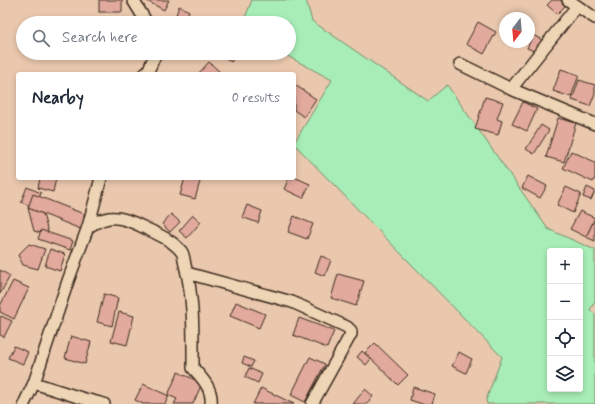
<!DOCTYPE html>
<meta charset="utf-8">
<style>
:root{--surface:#fff;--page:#f2f2f3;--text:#1f2937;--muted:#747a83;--line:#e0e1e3}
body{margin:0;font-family:Mynerve,sans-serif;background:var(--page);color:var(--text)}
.controls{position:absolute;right:12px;bottom:12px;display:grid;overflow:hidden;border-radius:4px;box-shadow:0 2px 6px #0003}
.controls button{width:36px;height:36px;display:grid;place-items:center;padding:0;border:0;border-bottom:1px solid var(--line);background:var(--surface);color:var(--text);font:20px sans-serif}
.compass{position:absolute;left:499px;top:12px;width:36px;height:36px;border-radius:50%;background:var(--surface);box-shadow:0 2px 6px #0003;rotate:196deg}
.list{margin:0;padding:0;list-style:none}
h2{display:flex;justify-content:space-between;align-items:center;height:52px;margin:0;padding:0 16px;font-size:17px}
h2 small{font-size:13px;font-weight:400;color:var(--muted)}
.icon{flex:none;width:22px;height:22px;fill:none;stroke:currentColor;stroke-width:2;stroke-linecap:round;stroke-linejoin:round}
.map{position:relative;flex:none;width:595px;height:404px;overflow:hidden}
.search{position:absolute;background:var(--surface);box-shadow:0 2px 6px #0003;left:16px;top:16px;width:280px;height:44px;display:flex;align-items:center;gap:10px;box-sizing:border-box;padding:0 14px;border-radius:22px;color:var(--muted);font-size:15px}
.panel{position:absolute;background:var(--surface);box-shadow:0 2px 6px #0003;left:16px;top:72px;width:280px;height:108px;border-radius:4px}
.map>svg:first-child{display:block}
.green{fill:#a8edb7;stroke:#728c6a;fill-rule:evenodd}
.building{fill:#e2a99d;stroke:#3b2a1e}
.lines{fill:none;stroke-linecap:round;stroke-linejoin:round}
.minor-casing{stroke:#3b2a1e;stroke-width:14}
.minor{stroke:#edd5b5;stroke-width:11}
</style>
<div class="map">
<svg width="595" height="404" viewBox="0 0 595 404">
<rect width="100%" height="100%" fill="#eac8ae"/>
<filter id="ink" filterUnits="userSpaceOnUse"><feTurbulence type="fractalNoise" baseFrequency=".025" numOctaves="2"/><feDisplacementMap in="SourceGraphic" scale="8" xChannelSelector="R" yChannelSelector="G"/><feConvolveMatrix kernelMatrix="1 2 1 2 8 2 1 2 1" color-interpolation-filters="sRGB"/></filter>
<g filter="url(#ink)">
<path class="green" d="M252,0H306L312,21L428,101L447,85L548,229L595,250V301L590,310L595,314V404H487L486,400L502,357L294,144V143L332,80L282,53H289V23H243ZM550,251H580V389H550Z"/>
<g class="building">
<rect x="99" y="0" width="23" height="12"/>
<polygon points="145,0 169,0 164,10"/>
<polygon points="552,0 560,0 566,5 557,14 547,5"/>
<polygon points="179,6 189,11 186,19 176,15"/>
<polygon points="478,22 496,32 484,54 466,44"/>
<polygon points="533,35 542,40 536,52 527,48"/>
<polygon points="219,53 238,53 231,62"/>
<polygon points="209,62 221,73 220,74 198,74"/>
<polygon points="561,69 579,75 571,97 553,91"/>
<polygon points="579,80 595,85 595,93 590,106 572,100"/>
<polygon points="295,85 316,99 304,117 294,110 294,87"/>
<polygon points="485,97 503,102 497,119 502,121 498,135 475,129"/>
<polygon points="523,102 537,109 527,131 512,124"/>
<polygon points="558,118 576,123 564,162 546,157"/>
<polygon points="541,125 549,130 534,154 526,149"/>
<polygon points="571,151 595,162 595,178 593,182 563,168"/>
<polygon points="528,176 547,186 540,198 522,188"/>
<polygon points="294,177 310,184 303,198 284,189 289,178 294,178"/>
<polygon points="40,178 56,178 53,192 38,188"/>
<polygon points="185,178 201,178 195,199 180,195"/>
<polygon points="27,187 41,193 35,208 21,202"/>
<polygon points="566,187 581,194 573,213 557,205"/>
<polygon points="587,187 595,191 591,200 583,197"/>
<polygon points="33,194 89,216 83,230 28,208"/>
<polygon points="247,205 262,211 258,223 242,217"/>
<polygon points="28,208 43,214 49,236 34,231"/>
<polygon points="580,211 595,218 586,237 570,229"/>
<polygon points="171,214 180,222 170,232 162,224"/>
<polygon points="193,215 201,222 187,238 179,231"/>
<polygon points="294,216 313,224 307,239 288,232"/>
<polygon points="595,218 595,241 586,237"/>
<polygon points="41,230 73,241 70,250 38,239"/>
<polygon points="29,244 45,249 38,269 23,265 18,255"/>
<polygon points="50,249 65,254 60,271 45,266"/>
<polygon points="321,256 331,260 325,276 315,272"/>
<polygon points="0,270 10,276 0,294"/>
<polygon points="338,274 364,281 356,306 331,298"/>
<polygon points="13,281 29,288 14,319 0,312 0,306"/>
<polygon points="104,294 118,298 112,326 97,322"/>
<polygon points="236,302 265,314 259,328 230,316"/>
<polygon points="119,312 134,316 127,345 111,341"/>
<polygon points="1,316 12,321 4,337 0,335 0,318"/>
<polygon points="299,318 334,331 327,348 293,335"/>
<polygon points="71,336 91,342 85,364 65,358"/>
<polygon points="375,343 408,375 398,385 365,353"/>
<polygon points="14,346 28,352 23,364 8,358"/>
<polygon points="362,351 371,359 366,365 357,357"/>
<polygon points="459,352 472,359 466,373 452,366"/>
<polygon points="244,357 254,361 251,367 242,363"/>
<polygon points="310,357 325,364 305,402 291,395"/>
<polygon points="249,368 262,374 258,383 245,377"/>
<polygon points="178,372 202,383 193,404 174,404 177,399 168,395"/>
<polygon points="143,384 169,396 165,404 143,404 135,400"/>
<polygon points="413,387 435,394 432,404 422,404 410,400"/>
<polygon points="261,388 294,404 253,404"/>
<polygon points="365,389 373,396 367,404 353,404"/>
</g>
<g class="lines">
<g class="minor-casing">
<g id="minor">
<polyline points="133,0 147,23"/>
<polyline points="568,0 595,18"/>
<polyline points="460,64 511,89 595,124"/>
<polyline points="145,74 149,69 156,53"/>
<polyline points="511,89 577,6"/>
<path d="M88,227C93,224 99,220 105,219C118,215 133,222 145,228C157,234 172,240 181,251C184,254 184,261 185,265C194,298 193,334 193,368C202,378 213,389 211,404"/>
<polyline points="187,273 292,302 347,327 351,331 351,334 312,404"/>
<polyline points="34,383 81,398 104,404"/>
<polyline points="24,404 34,383 68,281 88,227 101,178"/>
</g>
</g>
<use href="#minor" class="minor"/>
</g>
</g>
</svg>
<div class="controls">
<button>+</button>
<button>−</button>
<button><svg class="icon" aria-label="locate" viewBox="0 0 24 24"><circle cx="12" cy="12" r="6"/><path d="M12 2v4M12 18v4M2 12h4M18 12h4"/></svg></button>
<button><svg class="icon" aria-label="layers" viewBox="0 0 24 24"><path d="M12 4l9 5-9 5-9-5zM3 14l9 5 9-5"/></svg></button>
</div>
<svg class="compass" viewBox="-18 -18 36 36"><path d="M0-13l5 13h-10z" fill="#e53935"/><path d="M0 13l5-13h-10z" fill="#747a83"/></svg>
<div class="search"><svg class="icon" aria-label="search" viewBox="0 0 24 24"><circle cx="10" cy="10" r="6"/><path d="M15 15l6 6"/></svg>Search here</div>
<section class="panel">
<h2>Nearby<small>0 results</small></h2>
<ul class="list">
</ul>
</section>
</div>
